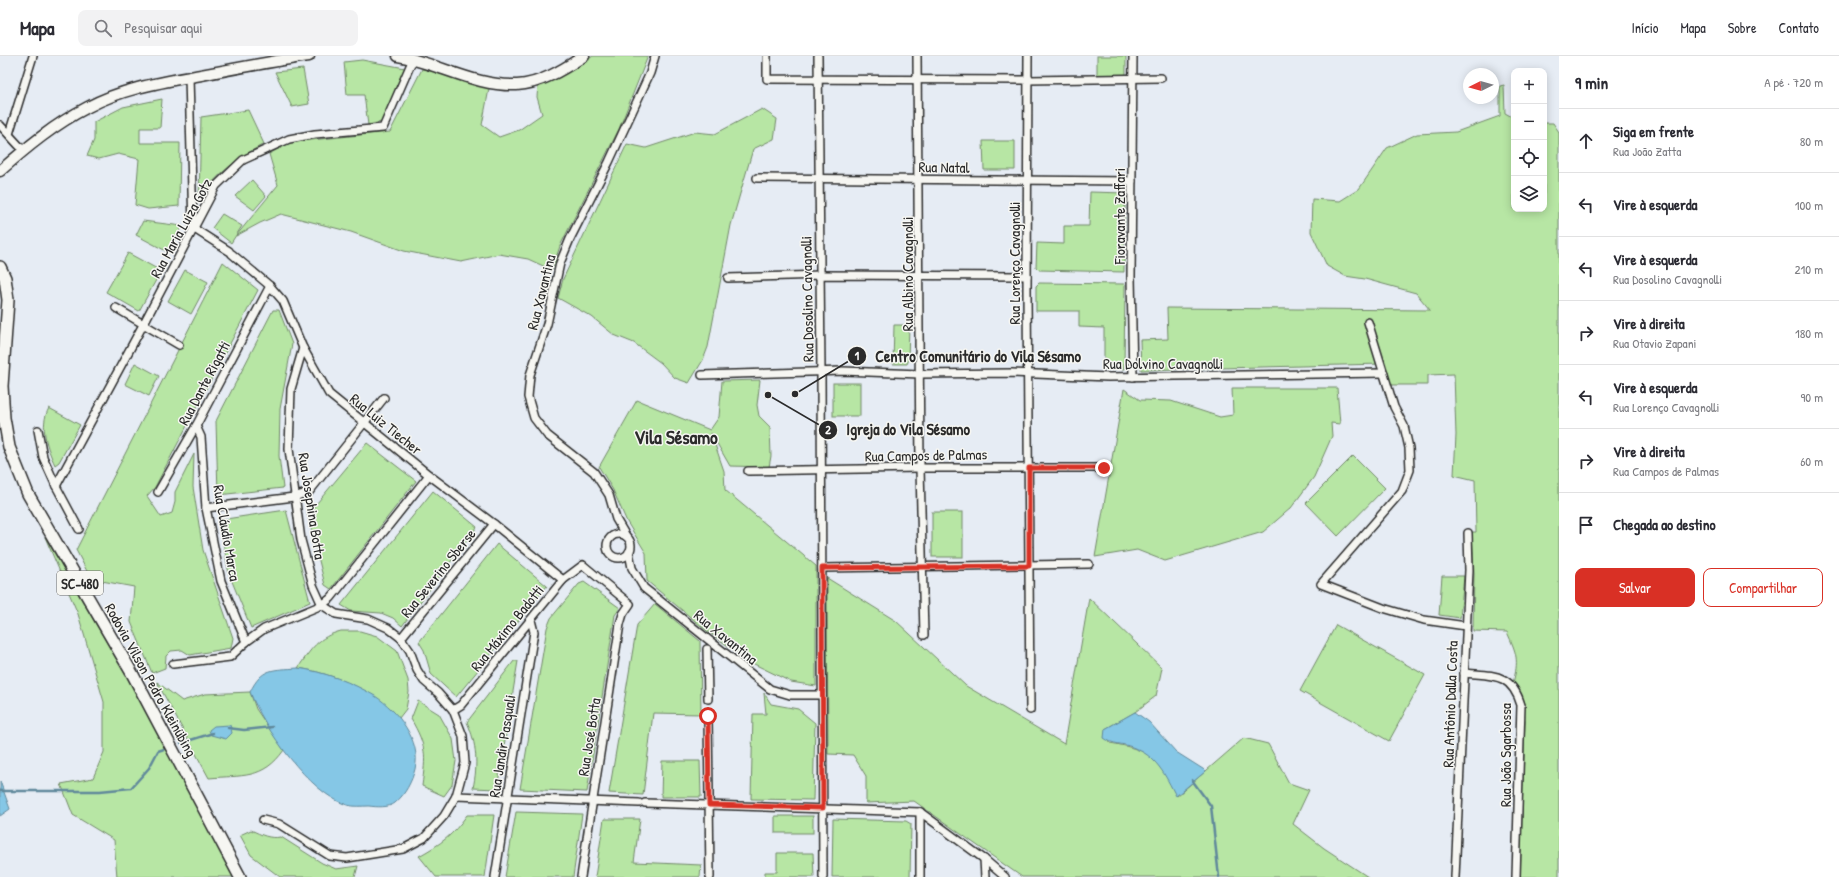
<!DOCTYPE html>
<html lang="pt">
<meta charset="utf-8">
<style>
:root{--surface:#fff;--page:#f2f2f3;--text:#2b2b33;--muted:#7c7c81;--line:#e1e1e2;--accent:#d93025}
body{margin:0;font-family:"Patrick Hand",sans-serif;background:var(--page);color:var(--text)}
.controls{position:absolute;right:12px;top:12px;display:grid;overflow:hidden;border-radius:8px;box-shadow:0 2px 10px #0003}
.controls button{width:36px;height:36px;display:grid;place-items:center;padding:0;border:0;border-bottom:1px solid var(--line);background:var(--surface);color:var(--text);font:20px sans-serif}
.compass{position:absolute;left:1463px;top:12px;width:36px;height:36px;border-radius:50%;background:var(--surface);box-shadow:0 2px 10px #0003;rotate:265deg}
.stop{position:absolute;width:12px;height:12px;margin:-9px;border:3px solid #d93025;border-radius:50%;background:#fff}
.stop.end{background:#d93025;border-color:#fff;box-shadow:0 1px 4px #0008}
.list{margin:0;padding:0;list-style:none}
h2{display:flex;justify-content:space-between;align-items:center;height:52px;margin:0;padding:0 16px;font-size:17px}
h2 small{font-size:13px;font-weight:400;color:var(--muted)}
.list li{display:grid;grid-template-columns:26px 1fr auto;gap:12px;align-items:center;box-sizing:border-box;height:64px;padding:0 16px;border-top:1px solid var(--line)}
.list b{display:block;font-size:15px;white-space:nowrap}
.list p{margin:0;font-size:13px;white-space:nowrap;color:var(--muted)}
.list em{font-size:13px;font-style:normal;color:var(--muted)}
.actions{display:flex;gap:8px;padding:12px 16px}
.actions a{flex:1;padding:9px 0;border:1px solid var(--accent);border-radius:8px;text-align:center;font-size:14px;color:var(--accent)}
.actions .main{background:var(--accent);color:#fff}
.icon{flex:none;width:22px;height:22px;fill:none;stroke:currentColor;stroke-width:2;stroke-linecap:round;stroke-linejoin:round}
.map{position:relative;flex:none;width:1559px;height:821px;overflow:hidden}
header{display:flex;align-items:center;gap:24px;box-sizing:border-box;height:56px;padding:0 20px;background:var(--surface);border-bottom:1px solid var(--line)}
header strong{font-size:19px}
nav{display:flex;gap:22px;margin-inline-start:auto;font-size:14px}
.search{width:280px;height:36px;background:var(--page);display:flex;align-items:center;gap:10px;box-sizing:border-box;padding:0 14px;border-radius:8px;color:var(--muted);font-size:15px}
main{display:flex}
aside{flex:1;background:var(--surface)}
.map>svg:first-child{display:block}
.green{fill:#b7e6a4;stroke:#718868}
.water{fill:#85c7e6;stroke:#61899b}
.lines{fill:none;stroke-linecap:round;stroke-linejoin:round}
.stream{stroke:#61899b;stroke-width:2.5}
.street-casing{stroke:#2b2b2b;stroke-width:10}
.secondary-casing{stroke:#2b2b2b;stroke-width:13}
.primary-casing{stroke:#2b2b2b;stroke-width:14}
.street{stroke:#f6f6f2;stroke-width:7}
.secondary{stroke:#f6f6f2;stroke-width:10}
.primary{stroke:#f6f6f2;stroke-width:11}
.route{stroke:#d93025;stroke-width:5}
.labels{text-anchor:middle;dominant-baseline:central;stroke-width:3;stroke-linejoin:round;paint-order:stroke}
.shield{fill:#f6f6f2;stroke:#686867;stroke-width:1}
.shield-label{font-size:14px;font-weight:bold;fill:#2b2b2b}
.street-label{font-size:15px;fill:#2b2b2b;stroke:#f6f6f2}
.district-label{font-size:19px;font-weight:bold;fill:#2b2b2b;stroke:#f6f6f2}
.leader{fill:none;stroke:#2b2b2b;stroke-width:1.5}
.callout-dot{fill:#2b2b2b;stroke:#f6f6f2;stroke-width:1.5}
.mark-label{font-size:12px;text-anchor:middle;font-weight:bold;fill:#fff}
.callout-label{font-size:16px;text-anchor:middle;font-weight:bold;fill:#2b2b2b;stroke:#f6f6f2;stroke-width:3;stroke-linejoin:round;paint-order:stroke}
</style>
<header>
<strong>Mapa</strong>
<div class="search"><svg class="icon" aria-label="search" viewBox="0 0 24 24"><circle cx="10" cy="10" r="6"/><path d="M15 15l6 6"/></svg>Pesquisar aqui</div>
<nav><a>Início</a><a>Mapa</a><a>Sobre</a><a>Contato</a></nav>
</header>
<main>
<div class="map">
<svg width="1559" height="821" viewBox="0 0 1559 821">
<rect width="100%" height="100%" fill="#e6ecf4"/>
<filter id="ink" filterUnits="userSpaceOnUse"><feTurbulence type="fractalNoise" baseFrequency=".025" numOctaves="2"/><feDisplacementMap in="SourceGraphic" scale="8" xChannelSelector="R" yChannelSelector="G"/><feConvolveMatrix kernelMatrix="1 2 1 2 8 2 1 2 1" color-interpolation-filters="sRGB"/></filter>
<g filter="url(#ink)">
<g class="green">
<polygon points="593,0 648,0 619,73 560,190 552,214 528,203 499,198 461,206 404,195 351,176 281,158 260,167 236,180 278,129 269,98 291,86 390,76 422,13 471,24 489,33 482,69 499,81 519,74 542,58 537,41 538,29 581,8"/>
<rect x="1097" y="0" width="29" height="20"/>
<polygon points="362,4 405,12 382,66 368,69 364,39 347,39 344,6"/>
<polygon points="303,13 309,48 292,51 275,16"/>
<path d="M1504,29L1505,57L1514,62V153H1544V67H1553L1559,76V821H1520L1525,664L1519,637L1513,627C1519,604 1517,598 1507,576L1473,575L1474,518L1472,476H1476L1475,424L1454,419L1456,379L1454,318L1428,319V329H1391L1382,308L1141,314L1140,284L1168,283L1167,252L1430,254L1416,237L1365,223L1345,220L1327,210L1311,176L1312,143L1340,145L1359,133L1387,92L1417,78L1456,76L1500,60V30Z"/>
<polygon points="162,43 160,72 140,72 140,87 180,87 179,150 148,153 135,149 139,103 118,98 99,103 87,100 94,84 94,66 123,51"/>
<polygon points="762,53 777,63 774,83 753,93 731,169 708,291 703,304 689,327 675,322 661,307 634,287 614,279 592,261 558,242 563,223 627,88 646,92 695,76 715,78"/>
<path d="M248,54L264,88C237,102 216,119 199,143L201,61Z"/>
<polygon points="983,85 1015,85 1015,114 984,114"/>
<polygon points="252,124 266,140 254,154 235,140"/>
<polygon points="1090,136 1125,137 1124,216 1039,214 1036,211 1037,187 1064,188 1064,170 1089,170"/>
<polygon points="222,158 242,170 231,187 212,172"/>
<polygon points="143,165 182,170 168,196 136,179"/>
<polygon points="128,197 161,215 139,255 106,236"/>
<polygon points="223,206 258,234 155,431 147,440 161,461 172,457 175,446 175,436 194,398 193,431 203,494 233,582 231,592 190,599 182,594 171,595 166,600 165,612 152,617 131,566 134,531 91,523 76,494"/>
<polygon points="185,214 208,226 191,258 168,245"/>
<polygon points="1039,227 1125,228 1124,313 1104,313 1104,272 1079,271 1079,255 1036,255 1036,230"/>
<polygon points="273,254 279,254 292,288 280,353 279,400 283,432 218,439 216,365"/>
<polygon points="894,269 909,269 908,306 907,308 893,308"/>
<polygon points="135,307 159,320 149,340 125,328"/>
<polygon points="760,324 757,349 759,360 770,371 771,400 769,411 730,410 711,377 724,415 725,434 816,510 816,630 791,626 752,607 707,575 647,525 646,497 627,466 613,434 599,411 637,344 710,374 719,361 722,325"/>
<rect x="833" y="327" width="27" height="33"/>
<polygon points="1232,332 1337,332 1340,368 1331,367 1332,380 1314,421 1291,452 1263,476 1165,505 1137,494 1095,501 1124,333 1140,344 1171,345 1220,361 1233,359"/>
<path d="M49,352L80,369L59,406L55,409C47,392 39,370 49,352Z"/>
<polygon points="367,387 416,425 331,533 325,529 307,456 312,453"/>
<polygon points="1353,400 1385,432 1338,480 1306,447"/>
<polygon points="433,435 477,471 402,570 393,562 381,557 351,555 341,549"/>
<polygon points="286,454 310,546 251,572 229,518 219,464"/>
<rect x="932" y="456" width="31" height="45"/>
<polygon points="45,481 129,625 234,821 117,821 114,784 73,759 61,728 93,722 104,696 104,646 78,558"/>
<polygon points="497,488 547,530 456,641 431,618 424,594 419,586"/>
<polygon points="1442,520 1464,520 1460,562 1439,559"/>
<path d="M827,522L896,565L966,630L1064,688L1089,542L1162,612L1156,640L1135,656L1105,673L1110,687C1127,690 1149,694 1160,710C1167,719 1171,730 1177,740L1244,682L1268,688L1289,727L1309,734L1293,768L1324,792L1368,821H1022L914,745L866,747V720L853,699L828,698Z"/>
<polygon points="584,526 620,552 615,559 587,736 520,733 547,572 551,562 579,528"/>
<polygon points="655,548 700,585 701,658 653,657 643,739 609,737 637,569"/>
<polygon points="1336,569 1425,619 1389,685 1300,635"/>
<path d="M341,575H360L377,580L397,595L408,624L409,636L406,653L399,662C373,635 336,618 298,612C311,593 318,581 341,575Z"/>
<path d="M514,605H518L497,733L473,732C478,709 477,688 467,666Z"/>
<path d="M157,626L182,645L205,638L250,636L256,653L284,694C263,724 242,719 209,722Z"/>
<polygon points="764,637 771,648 798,653 815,667 813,744 751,743 753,658 766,658"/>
<path d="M418,645L439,658L453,683L456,705L452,729L444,740L422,730C426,699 427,691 411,663Z"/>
<polygon points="662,705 700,705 701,741 661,741"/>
<polygon points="516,756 582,758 573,821 505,821"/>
<path d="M467,759H494L485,821H436L419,800C442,787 452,780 467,759Z"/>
<rect x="775" y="760" width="38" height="17"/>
<polygon points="604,763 640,763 634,806 701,809 700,821 595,821"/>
<polygon points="833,763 906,765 911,768 910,821 832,821"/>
<path d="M251,774C262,779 269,783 281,781L322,807L336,813L358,810L355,821H280L251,799L240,779Z"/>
<polygon points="777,797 813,797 814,821 765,821 765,816 777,816"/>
</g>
<g class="water">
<path d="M298,612C324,616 352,626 375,640C397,654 422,685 415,713C412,725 405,739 395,747C389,752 376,751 369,750C362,750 353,751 347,749C309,737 264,672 250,636C262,611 273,614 298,612Z"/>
<path d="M1135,656L1149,666L1176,696L1206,715L1176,740C1165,719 1157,700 1132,691C1122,687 1113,689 1104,682L1105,673Z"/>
<polygon points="230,669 232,677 226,683 211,679 209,674 214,670"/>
<polygon points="0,725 10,753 0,760"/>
</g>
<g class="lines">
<g class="stream">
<polyline points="228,672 244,674 272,671"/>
<polyline points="181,687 213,677"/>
<polyline points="1192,724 1211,750 1219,821"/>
<polyline points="0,735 100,735 131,732 149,712 158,695 167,692"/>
</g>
<g class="street-casing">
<g id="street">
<polyline points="767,0 767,23 1028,24 1161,22"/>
<polyline points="818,0 821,316 823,821"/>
<polyline points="917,0 920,412 924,579"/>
<polyline points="1028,0 1027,234 1030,654"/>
<polyline points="189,21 193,172 229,195"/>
<polyline points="0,69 23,94"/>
<polyline points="9,78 33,0"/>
<polyline points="757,122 1132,125"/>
<polyline points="232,198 270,230 283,245 303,292 329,338 429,419 494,468 563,524"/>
<polyline points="728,222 821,219 1027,220"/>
<polyline points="116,252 179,289"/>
<polyline points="1368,266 1394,351 1404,370 1409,392 1410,414 1402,435 1321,528 1383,552 1424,564 1466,570"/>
<polyline points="702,319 843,315 920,318 1012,317 1108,321 1384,317"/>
<polyline points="1133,321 1131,221 1133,0"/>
<polyline points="196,370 201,381 206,452 221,525 246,586"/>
<polyline points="38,374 43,401 56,430 79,473"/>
<polyline points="748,415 920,412 1103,412"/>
<polyline points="56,430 144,267 216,130 243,104 289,83 315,78 383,72 413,3"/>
<polyline points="158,436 196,370 270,230"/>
<polyline points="206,452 294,441 309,436 384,342"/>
<circle cx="619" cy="490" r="12"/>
<polyline points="626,480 616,463 609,439 594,416 547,379 534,362 528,341 530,319 547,268 560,207 570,183 609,106 650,17 655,0"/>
<polyline points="629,496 632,512 644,532 770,633 790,639 822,639"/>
<polyline points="822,512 1089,508"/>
<polyline points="401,582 494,468"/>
<polyline points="707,593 708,643"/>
<polyline points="173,608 230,601 246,586 264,573 322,549 331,542 429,419"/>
<path d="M1464,617C1493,620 1511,616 1521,649L1516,821"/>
<polyline points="453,654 461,649 563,524 583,509 630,548 623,558 620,568 581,821"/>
<polyline points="708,660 710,821"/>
<polyline points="456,740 639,747"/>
<polyline points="645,747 920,756"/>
<polyline points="920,756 984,803 1005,821"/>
<polyline points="263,764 279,768 330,800 347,802 403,793 424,782 444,760 456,740 465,707 463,680 453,654 438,637 424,625 417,614 410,595 401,582 388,572 368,563 336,558 322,549 313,529 301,484 289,393 291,333 303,292"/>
<polyline points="984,803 985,821"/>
<polyline points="495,821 534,576 531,564"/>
<polyline points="920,821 920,756"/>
<polyline points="1455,821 1469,514 1468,477"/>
</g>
</g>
<g class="secondary-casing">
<g id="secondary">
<path d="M398,0C438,7 476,31 517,29C541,28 565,12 584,0"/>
<path d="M0,115C27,91 55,68 88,51C123,32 163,26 201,19C237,12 273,5 309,0"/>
</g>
</g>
<g class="primary-casing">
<polyline id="primary" points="0,211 5,222 8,244 2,330 4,362 9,391 28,438 133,619 240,821"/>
</g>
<use href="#street" class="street"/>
<use href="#secondary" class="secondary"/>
<use href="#primary" class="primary"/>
</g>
</g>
<g class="lines" filter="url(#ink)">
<polyline class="route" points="708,660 709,749 823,752 822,512 1029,510 1029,412 1104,412"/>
</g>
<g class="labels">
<rect class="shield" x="57" y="515" width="46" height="24" rx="3"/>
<g class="shield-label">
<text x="80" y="527">SC-480</text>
</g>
<g class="street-label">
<text transform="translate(944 111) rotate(1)">Rua Natal</text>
<text transform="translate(1119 160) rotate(-90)">Fioravante Zaffari</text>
<text transform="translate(181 172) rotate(-61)">Rua Maria Luiza Gotz</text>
<text transform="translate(1014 207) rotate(-90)">Rua Lorenço Cavagnolli</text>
<text transform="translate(907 218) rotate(-90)">Rua Albino Cavagnolli</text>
<text transform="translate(541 236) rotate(-76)">Rua Xavantina</text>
<text transform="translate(807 243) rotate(-91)">Rua Dosolino Cavagnolli</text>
<text x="1163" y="307">Rua Dolvino Cavagnolli</text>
<text transform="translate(204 327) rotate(-62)">Rua Dante Rigatti</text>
<text transform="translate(386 368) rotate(39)">Rua Luiz Tiecher</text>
<text transform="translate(926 399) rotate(-1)">Rua Campos de Palmas</text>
<text transform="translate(312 450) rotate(81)">Rua Josephina Botta</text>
<text transform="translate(227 477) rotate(80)">Rua Cláudio Marca</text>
<text transform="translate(438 517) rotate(-51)">Rua Severino Sberse</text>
<text transform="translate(507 572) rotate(-51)">Rua Máximo Badotti</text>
<text transform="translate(726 581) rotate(39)">Rua Xavantina</text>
<text transform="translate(151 624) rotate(61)">Rodovia Vilson Pedro Kleinübing</text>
<text transform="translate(1450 648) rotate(-88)">Rua Antônio Dalla Costa</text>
<text transform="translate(589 681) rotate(-81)">Rua José Botta</text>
<text transform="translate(502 690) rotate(-81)">Rua Jandir Pasquali</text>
<text transform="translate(1505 699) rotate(-90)">Rua João Sgarbossa</text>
</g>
<g class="district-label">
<text x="676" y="381">Vila Sésamo</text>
</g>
</g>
<path class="leader" d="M795 338L857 300M768 339L828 374"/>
<g class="callout-dot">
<circle cx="795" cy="338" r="4"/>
<circle cx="768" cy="339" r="4"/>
<circle cx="857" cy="300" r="10"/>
<circle cx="828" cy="374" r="10"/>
</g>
<g class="mark-label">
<text x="857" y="304">1</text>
<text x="828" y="378">2</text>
</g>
<g class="callout-label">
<text x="978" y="306">Centro Comunitário do Vila Sésamo</text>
<text x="908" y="379">Igreja do Vila Sésamo</text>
</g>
</svg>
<div class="controls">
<button>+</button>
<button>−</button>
<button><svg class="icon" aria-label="locate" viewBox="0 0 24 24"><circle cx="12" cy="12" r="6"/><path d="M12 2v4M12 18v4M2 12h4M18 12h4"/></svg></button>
<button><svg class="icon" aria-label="layers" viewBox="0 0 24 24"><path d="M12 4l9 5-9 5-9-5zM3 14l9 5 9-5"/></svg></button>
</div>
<svg class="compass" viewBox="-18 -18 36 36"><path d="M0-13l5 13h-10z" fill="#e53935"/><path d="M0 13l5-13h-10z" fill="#7c7c81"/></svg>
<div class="stop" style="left:708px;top:660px"></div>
<div class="stop end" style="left:1104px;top:412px"></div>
</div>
<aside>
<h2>9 min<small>A pé · 720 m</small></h2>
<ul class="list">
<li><svg class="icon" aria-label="ahead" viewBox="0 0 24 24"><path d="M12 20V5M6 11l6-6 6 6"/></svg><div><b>Siga em frente</b><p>Rua João Zatta</p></div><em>80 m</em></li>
<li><svg class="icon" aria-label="left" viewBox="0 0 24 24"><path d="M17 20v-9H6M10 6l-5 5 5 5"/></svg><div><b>Vire à esquerda</b></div><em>100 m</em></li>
<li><svg class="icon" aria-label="left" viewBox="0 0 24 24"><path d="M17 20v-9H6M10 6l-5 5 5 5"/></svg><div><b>Vire à esquerda</b><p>Rua Dosolino Cavagnolli</p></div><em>210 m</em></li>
<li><svg class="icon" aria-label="right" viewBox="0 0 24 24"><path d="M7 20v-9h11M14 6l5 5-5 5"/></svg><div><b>Vire à direita</b><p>Rua Otavio Zapani</p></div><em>180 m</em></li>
<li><svg class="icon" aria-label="left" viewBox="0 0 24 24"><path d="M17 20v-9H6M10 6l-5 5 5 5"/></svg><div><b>Vire à esquerda</b><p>Rua Lorenço Cavagnolli</p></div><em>90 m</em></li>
<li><svg class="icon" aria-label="right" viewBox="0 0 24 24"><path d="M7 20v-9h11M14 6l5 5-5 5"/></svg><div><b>Vire à direita</b><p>Rua Campos de Palmas</p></div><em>60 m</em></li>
<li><svg class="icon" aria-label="arrive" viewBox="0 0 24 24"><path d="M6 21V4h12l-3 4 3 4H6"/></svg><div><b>Chegada ao destino</b></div></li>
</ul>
<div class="actions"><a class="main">Salvar</a><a>Compartilhar</a></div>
</aside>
</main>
